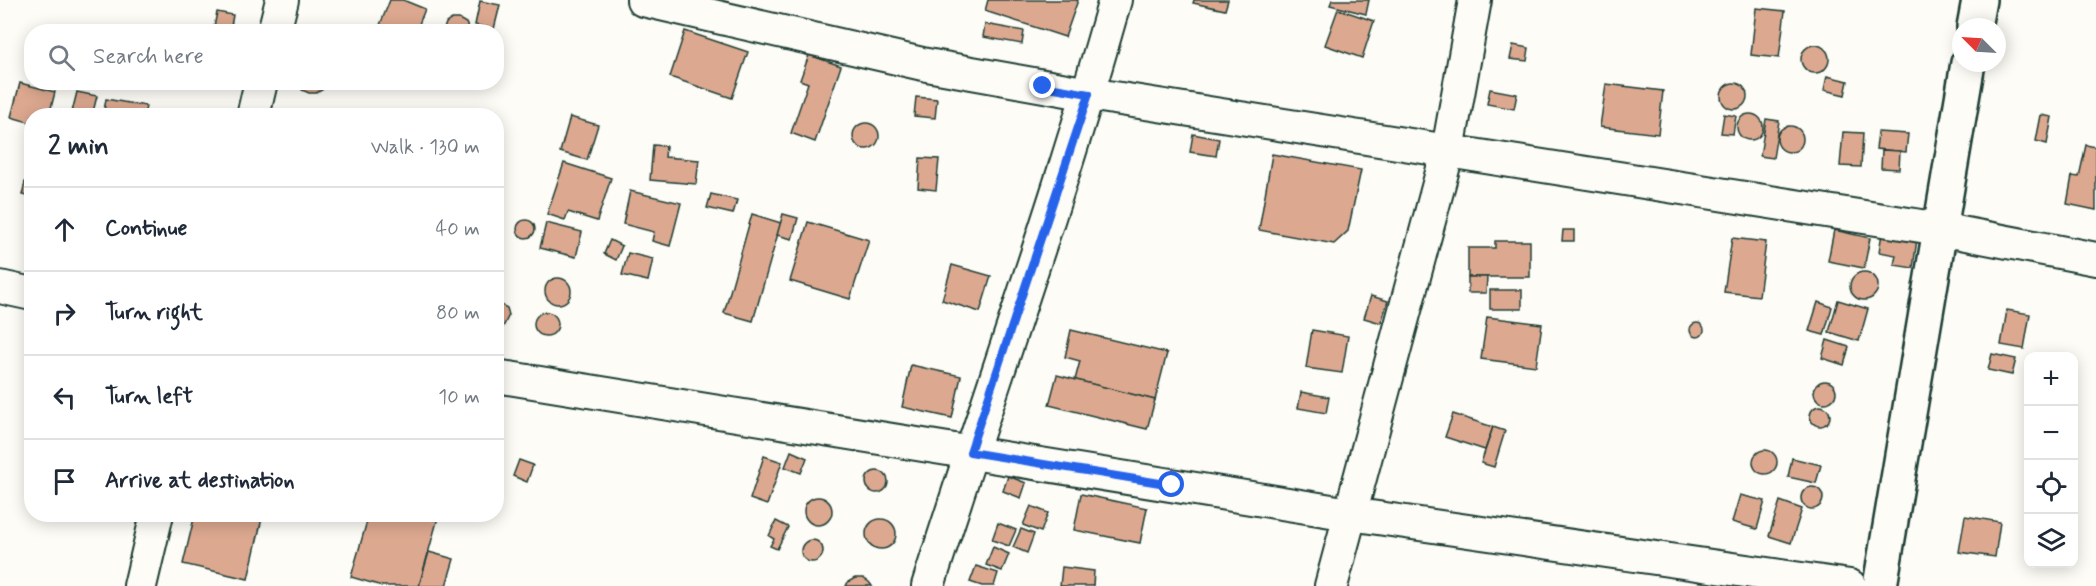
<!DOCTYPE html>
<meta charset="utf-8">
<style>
:root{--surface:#fff;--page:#f6f6f7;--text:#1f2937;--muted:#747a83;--line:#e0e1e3}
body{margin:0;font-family:Mynerve,sans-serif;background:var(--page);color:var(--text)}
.controls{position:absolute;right:18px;bottom:18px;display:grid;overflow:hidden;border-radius:12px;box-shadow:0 3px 15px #0003}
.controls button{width:54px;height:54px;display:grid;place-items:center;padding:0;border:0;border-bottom:2px solid var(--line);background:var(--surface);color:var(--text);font:30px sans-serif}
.compass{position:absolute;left:1952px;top:18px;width:54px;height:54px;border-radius:50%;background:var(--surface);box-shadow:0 3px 15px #0003;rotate:294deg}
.stop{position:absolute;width:18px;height:18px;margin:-14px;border:4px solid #2563eb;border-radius:50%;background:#fff}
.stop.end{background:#2563eb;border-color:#fff;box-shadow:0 2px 6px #0008}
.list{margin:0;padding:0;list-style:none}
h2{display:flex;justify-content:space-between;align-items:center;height:78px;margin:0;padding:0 24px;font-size:26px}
h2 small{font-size:20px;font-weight:400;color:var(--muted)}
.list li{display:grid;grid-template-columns:39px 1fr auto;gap:18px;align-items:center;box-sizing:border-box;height:84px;padding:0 24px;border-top:2px solid var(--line)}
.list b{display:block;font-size:22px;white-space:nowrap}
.list em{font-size:20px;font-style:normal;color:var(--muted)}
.icon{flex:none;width:33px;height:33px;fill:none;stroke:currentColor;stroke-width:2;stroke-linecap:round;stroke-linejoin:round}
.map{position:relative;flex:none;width:2096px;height:586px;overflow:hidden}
.search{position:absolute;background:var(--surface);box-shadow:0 3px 15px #0003;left:24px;top:24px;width:480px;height:66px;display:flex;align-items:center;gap:15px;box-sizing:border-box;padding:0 21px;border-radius:24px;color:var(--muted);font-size:22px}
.panel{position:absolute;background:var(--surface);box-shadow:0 3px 15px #0003;left:24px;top:108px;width:480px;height:414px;border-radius:24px}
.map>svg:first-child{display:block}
.building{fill:#dca88f;stroke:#1f3d34;stroke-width:1.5}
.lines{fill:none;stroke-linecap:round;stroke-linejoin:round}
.minor-casing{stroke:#1f3d34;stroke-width:36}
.secondary-casing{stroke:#1f3d34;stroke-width:38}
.minor{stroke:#fdfcf7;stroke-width:32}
.secondary{stroke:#fdfcf7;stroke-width:33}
.route{stroke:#2563eb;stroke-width:8}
</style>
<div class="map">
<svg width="2096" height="586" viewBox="0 0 2096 586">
<rect width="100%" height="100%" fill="#fdfcf7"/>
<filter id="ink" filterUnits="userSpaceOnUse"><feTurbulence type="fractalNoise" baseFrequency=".0167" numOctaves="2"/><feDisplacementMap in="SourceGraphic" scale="12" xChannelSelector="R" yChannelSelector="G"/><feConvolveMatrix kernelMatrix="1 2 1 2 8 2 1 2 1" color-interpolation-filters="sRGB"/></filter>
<g filter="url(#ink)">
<g class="building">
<polygon points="390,0 403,0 425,9 416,32 383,32 378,30"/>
<polygon points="988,0 1078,0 1065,37 985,11"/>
<polygon points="1194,0 1228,0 1225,10 1193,3"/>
<polygon points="1332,0 1369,0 1366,14 1330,5"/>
<polygon points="480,1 500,5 494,29 475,25"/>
<polygon points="1756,8 1785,11 1779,58 1751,55"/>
<polygon points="1338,9 1374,21 1362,58 1325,45"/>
<polygon points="217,12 233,15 230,32 213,32"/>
<polygon points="452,19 459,19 466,23 470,32 443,32 446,23"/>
<polygon points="985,24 1024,31 1022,44 983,37"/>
<polygon points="685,31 748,52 732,98 670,77"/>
<polygon points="1513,45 1529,48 1527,61 1510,59"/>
<circle cx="1815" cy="59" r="14"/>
<polygon points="809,55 841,66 815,142 791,133 808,83 800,80"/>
<polygon points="1827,76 1848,81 1845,95 1824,90"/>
<polygon points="298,82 326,82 326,83 322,90 316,93 309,93 302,90"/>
<polygon points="20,83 55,92 49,116 32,116 32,123 11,117"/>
<circle cx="1734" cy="96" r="13"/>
<polygon points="1606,84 1663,91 1658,134 1600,127"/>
<polygon points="1490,89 1517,94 1514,109 1487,104"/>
<polygon points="77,92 97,96 92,116 71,116"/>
<polygon points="916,97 937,99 935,118 914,116"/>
<polygon points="106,99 146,106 144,116 103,116"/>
<polygon points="1724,114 1736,116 1733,134 1721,133"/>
<circle cx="1750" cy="127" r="13"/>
<polygon points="2041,115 2052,117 2047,144 2036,141"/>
<polygon points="570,117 598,125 587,160 560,152"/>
<polygon points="1766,119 1779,121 1773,158 1760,156"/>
<circle cx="866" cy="136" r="13"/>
<circle cx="1790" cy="139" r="13"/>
<polygon points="1843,132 1863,133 1861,167 1840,166"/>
<polygon points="1878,132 1908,134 1906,152 1876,149"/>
<polygon points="1193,134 1219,139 1216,156 1190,152"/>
<polygon points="653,145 666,146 665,157 699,160 696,184 650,180"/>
<polygon points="2086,145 2096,147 2096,210 2067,204 2072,176 2079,177"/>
<polygon points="1882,150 1900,151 1899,169 1881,168"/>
<polygon points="1272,154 1361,170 1348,231 1334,244 1259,230"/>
<polygon points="920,158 939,159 936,190 918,188"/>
<polygon points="564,163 611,178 597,221 568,212 565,220 547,214"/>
<polygon points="25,182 32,183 32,197 22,195"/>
<polygon points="630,191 681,203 670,246 652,241 654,232 623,224"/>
<polygon points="711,194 737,200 733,214 707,208"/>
<polygon points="752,214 781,223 753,321 724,313"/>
<polygon points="783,214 798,218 792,239 777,235"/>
<circle cx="526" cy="229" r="9"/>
<polygon points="808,222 869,240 850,299 790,281"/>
<polygon points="546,223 582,232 576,257 540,248"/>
<polygon points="1563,230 1574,230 1574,241 1562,241"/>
<polygon points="1834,230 1870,238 1864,268 1828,261"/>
<polygon points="1882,233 1917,239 1913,268 1894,265 1896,255 1879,252"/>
<polygon points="1732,238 1766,242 1759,296 1724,292"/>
<polygon points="610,240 622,246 616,260 604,254"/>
<polygon points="1495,241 1530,241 1530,277 1468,277 1468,248 1495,248"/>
<polygon points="628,253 653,259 648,281 622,275"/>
<polygon points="952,265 991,276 980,312 942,300"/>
<circle cx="1864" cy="286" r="14"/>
<polygon points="1468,277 1487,277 1486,293 1468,293"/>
<circle cx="558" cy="291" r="13"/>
<rect x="1490" y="290" width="32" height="19"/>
<polygon points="1371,296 1388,301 1381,323 1364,318"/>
<polygon points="1838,300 1868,309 1859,341 1829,332"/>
<polygon points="496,302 507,308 509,315 503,327 496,328"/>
<polygon points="1818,302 1832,307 1824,335 1809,331"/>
<polygon points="2007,310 2030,314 2024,349 2001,345"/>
<circle cx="546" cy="324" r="12"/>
<polygon points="1487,317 1542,324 1536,366 1481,359"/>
<circle cx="1697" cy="330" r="7"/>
<polygon points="1071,330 1167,353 1155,400 1075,380 1080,361 1065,357"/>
<polygon points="1312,330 1348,336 1342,373 1306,368"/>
<polygon points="1827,340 1849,347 1844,365 1822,358"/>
<polygon points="1992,354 2016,359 2012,375 1988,370"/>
<polygon points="911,365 961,376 952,418 902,407"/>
<polygon points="1057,375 1155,400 1147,429 1049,405"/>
<circle cx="1825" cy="392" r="11"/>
<polygon points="1301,392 1329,397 1326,413 1298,408"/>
<circle cx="1820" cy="416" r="10"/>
<polygon points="1453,414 1493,427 1485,450 1445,437"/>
<polygon points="1493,427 1505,431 1494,467 1481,463"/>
<circle cx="1765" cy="462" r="12"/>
<polygon points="791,451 807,458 801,473 785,467"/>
<polygon points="764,456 782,462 767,505 750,499"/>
<polygon points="1792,458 1821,465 1816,483 1788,477"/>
<polygon points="519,460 533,465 527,482 513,476"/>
<circle cx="877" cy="482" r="11"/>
<polygon points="1008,476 1026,483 1021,498 1003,491"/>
<circle cx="1812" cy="498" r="11"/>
<polygon points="1081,494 1147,508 1140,543 1074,530"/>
<polygon points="1740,495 1765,501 1757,529 1732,522"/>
<circle cx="818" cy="511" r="14"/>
<polygon points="1780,501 1802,509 1791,543 1769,536"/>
<polygon points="1031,506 1048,513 1041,532 1023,525"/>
<polygon points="195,514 263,514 248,579 183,564"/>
<polygon points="369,514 439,514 419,586 382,586 351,577"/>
<polygon points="1965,516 2000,522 1995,557 1959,552"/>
<circle cx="881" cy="534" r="15"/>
<polygon points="776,521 788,527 777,549 770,546 774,539 769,536"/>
<polygon points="998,523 1016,530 1009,546 992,540"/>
<polygon points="1021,529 1034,534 1027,553 1013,547"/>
<circle cx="812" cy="551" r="11"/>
<polygon points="993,547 1009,554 1002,571 986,565"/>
<polygon points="429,552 454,559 446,586 419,586"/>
<polygon points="976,566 998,573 994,586 982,586 970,582"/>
<polygon points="1062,567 1094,571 1093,586 1060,586"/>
<polygon points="855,578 863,578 869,582 872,586 846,586 848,582"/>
</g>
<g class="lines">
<g class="minor-casing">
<g id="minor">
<polyline points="643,0 927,65 1089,94 1940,229 2096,259"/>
<polyline points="274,32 282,0"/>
<polyline points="253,116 261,82"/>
<polyline points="0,287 32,294"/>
<polyline points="496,376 1350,514 1850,586"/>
<polyline points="140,586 157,514"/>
<path d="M928,586C990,390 1060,197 1115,0"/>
<polyline points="1331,586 1448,150 1475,0"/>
</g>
</g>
<g class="secondary-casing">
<g id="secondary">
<polyline points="1974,27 1979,0"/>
<polyline points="1880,586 1968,63"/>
</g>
</g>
<use href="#minor" class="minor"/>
<use href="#secondary" class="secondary"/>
</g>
</g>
<g class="lines" filter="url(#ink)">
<polyline class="route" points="1043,86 1089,94 970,452 1172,485"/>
</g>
</svg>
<div class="controls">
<button>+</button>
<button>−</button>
<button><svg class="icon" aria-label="locate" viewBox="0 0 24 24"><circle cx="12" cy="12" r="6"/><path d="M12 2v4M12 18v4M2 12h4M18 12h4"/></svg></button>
<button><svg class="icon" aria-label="layers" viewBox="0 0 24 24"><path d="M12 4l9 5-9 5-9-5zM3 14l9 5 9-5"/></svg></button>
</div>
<svg class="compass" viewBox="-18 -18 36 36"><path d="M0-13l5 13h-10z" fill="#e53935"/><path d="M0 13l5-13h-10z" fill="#747a83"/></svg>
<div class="stop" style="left:1172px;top:485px"></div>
<div class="stop end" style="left:1043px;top:86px"></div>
<div class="search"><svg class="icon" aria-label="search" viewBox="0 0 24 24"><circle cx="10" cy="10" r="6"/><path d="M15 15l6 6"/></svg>Search here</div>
<section class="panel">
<h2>2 min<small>Walk · 130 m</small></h2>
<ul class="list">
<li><svg class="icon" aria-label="ahead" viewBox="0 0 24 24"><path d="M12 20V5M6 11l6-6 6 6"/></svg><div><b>Continue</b></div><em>40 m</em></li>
<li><svg class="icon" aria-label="right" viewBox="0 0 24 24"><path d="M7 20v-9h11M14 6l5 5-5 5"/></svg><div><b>Turn right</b></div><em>80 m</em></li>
<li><svg class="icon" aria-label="left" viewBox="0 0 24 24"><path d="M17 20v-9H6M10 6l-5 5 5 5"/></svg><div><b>Turn left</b></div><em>10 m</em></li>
<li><svg class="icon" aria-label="arrive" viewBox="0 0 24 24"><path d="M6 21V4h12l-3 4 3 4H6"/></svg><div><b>Arrive at destination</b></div></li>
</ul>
</section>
</div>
